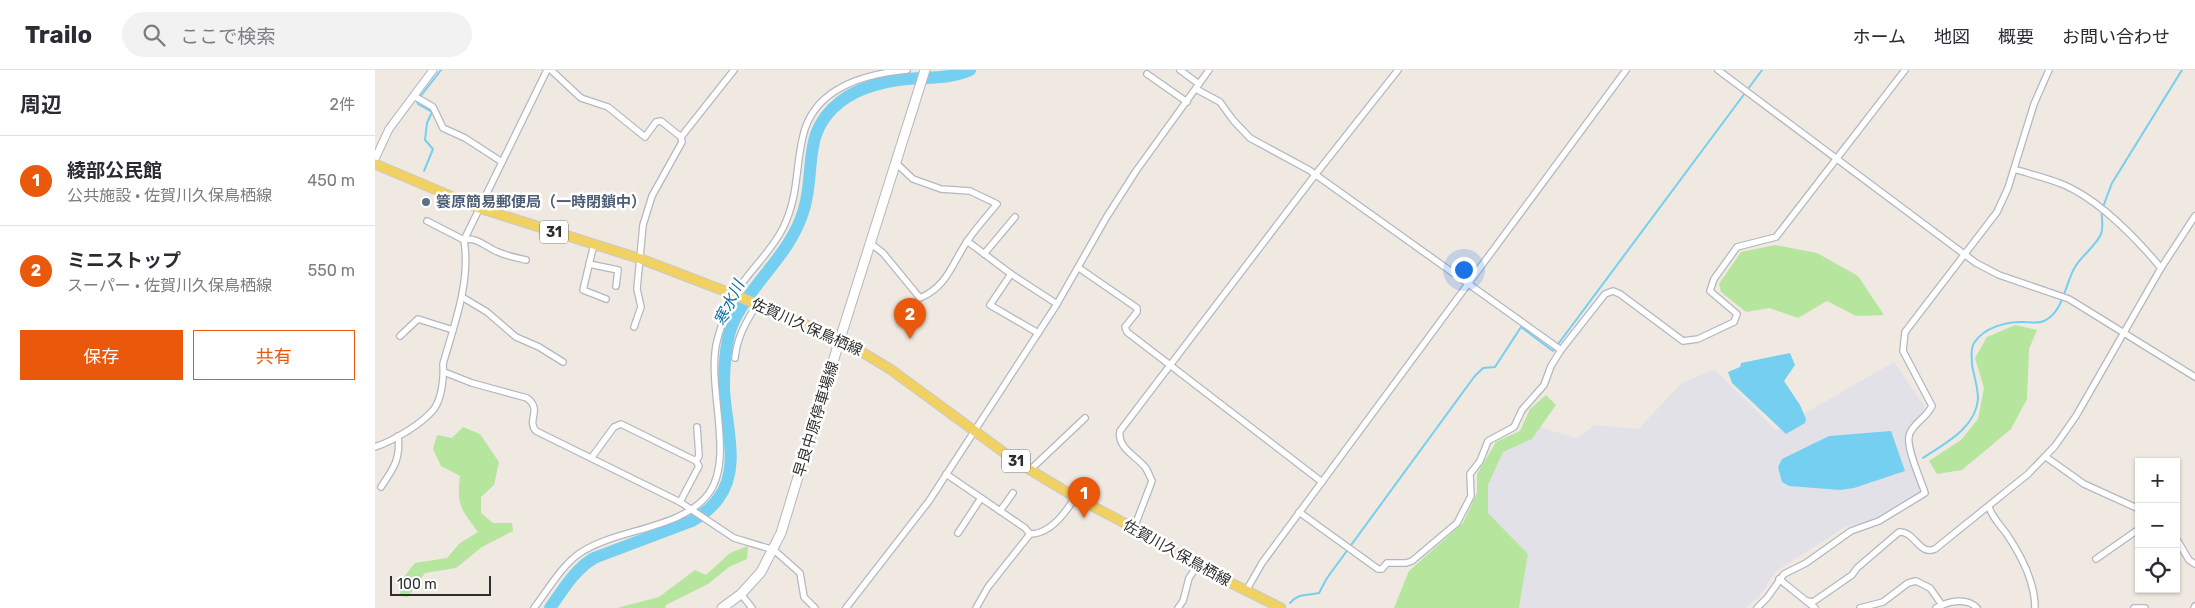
<!DOCTYPE html>
<html lang="ja">
<meta charset="utf-8">
<style>
:root{--surface:#fff;--page:#f2f2f3;--text:#2b2b33;--muted:#7c7c81;--line:#e1e1e2;--accent:#ea580c}
body{margin:0;font-family:Rubik,"Noto Sans JP",sans-serif;background:var(--page);color:var(--text)}
.controls{position:absolute;right:15px;bottom:15px;display:grid;overflow:hidden;border-radius:0px;box-shadow:0 1px 4px #0004}
.controls button{width:45px;height:45px;display:grid;place-items:center;padding:0;border:0;border-bottom:1px solid var(--line);background:var(--surface);color:var(--text);font:25px sans-serif}
.scale{position:absolute;left:15px;bottom:12px;width:101px;box-sizing:border-box;padding-left:5px;border:2px solid #2e2e2e;border-top:0;font-size:14px;line-height:18px;white-space:nowrap;color:#2e2e2e;-webkit-text-stroke:4px #fff;paint-order:stroke}
.you{position:absolute;left:1088px;top:199px;width:18px;height:18px;margin:-12px;border:4px solid #fff;border-radius:50%;background:#1a73e8;box-shadow:0 0 0 8px #1a73e833}
.badge{display:grid;place-items:center;width:32px;height:32px;border-radius:50%;background:var(--accent);color:#fff;font-size:16px;font-weight:700}
.pin{position:absolute;translate:-50% -41px;filter:drop-shadow(0 1px 2px #0008)}
.pin::after{content:'';position:absolute;top:26px;width:18px;height:15px;background:inherit;clip-path:polygon(0 0,100% 0,50% 100%)}
.list{margin:0;padding:0;list-style:none}
h2{display:flex;justify-content:space-between;align-items:center;height:65px;margin:0;padding:0 20px;font-size:21px}
h2 small{font-size:16px;font-weight:400;color:var(--muted)}
.list li{display:grid;grid-template-columns:32px 1fr auto;gap:15px;align-items:center;box-sizing:border-box;height:90px;padding:0 20px;border-top:1px solid var(--line)}
.list b{display:block;font-size:19px;white-space:nowrap}
.list p{margin:0;font-size:16px;white-space:nowrap;color:var(--muted)}
.list em{font-size:16px;font-style:normal;color:var(--muted)}
.actions{display:flex;gap:10px;padding:15px 20px}
.actions a{flex:1;padding:11px 0;border:1px solid var(--accent);border-radius:0px;text-align:center;font-size:18px;color:var(--accent)}
.actions .main{background:var(--accent);color:#fff}
.icon{flex:none;width:28px;height:28px;fill:none;stroke:currentColor;stroke-width:2;stroke-linecap:round;stroke-linejoin:round}
.map{position:relative;flex:none;width:1820px;height:538px;overflow:hidden}
header{display:flex;align-items:center;gap:30px;box-sizing:border-box;height:70px;padding:0 25px;background:var(--surface);border-bottom:1px solid var(--line)}
header strong{font-size:24px}
nav{display:flex;gap:28px;margin-inline-start:auto;font-size:18px}
.search{width:350px;height:45px;background:var(--page);display:flex;align-items:center;gap:12px;box-sizing:border-box;padding:0 18px;border-radius:28px;color:var(--muted);font-size:19px}
main{display:flex}
aside{flex:1;background:var(--surface)}
.map>svg:first-child{display:block}
.industrial{fill:#e3e1e8}
.green{fill:#b6e59e}
.water{fill:#75cff0}
.lines{fill:none;stroke-linecap:round;stroke-linejoin:round}
.stream{stroke:#75cff0;stroke-width:2}
.river{stroke:#75cff0;stroke-width:12}
.minor-casing{stroke:#b4b7c1;stroke-width:8}
.tertiary-casing{stroke:#b4b7c1;stroke-width:9}
.secondary-casing{stroke:#b4b7c1;stroke-width:11}
.primary-casing{stroke:#c9c9c9;stroke-width:11}
.minor{stroke:#fff;stroke-width:5.5}
.tertiary{stroke:#fff;stroke-width:7}
.secondary{stroke:#fff;stroke-width:9}
.primary{stroke:#f2d163;stroke-width:9}
.service-dot{fill:#5c6f8a;stroke:#fff;stroke-width:2}
.labels{text-anchor:middle;dominant-baseline:central;stroke-width:5;stroke-linejoin:round;paint-order:stroke}
.shield{fill:#fff;stroke:#6d6d6d;stroke-width:1}
.shield-label{font-size:14px;font-weight:bold;fill:#2e2e2e}
.service-label{font-size:15px;font-weight:bold;fill:#4e5e75;stroke:#fff;text-anchor:start}
.street-label{font-size:15px;fill:#2e2e2e;stroke:#fff}
.water-label{font-size:16px;font-style:italic;fill:#0d6fa3;stroke:#fff}
</style>
<header>
<strong>Trailo</strong>
<div class="search"><svg class="icon" aria-label="search" viewBox="0 0 24 24"><circle cx="10" cy="10" r="6"/><path d="M15 15l6 6"/></svg>ここで検索</div>
<nav><a>ホーム</a><a>地図</a><a>概要</a><a>お問い合わせ</a></nav>
</header>
<main>
<aside>
<h2>周辺<small>2件</small></h2>
<ul class="list">
<li><span class="badge">1</span><div><b>綾部公民館</b><p>公共施設 · 佐賀川久保鳥栖線</p></div><em>450 m</em></li>
<li><span class="badge">2</span><div><b>ミニストップ</b><p>スーパー · 佐賀川久保鳥栖線</p></div><em>550 m</em></li>
</ul>
<div class="actions"><a class="main">保存</a><a>共有</a></div>
</aside>
<div class="map">
<svg width="1820" height="538" viewBox="0 0 1820 538">
<rect width="100%" height="100%" fill="#efe9e1"/>
<polygon class="industrial" points="1519,292 1552,340 1529,367 1547,420 1501,450 1470,457 1401,501 1384,527 1370,538 1144,538 1153,484 1113,443 1113,415 1128,382 1157,369 1164,357 1201,368 1220,355 1263,359 1306,314 1339,299 1401,360"/>
<g class="green">
<polygon points="1400,175 1442,183 1483,206 1509,245 1481,246 1452,231 1423,248 1394,238 1371,242 1346,222 1344,214 1366,182"/>
<polygon points="1640,255 1662,260 1654,279 1652,329 1636,359 1587,400 1562,404 1554,391 1586,370 1603,349 1609,318 1600,288 1612,267"/>
<polygon points="1171,325 1181,335 1157,369 1128,382 1113,415 1113,443 1153,484 1144,538 1019,538 1034,501 1088,453 1102,423 1102,404 1121,372 1145,361 1155,339"/>
<path d="M88,357L105,364L124,392L119,415L106,427V443L118,453H137L138,461L107,477L81,498L50,503L33,527L25,526V512L40,493L72,488L85,473L103,462C87,440 81,436 85,406L66,396L58,379L62,365L77,368Z"/>
<polygon points="373,476 372,489 354,497 333,514 291,535 290,538 242,538 284,527 320,500 331,505 355,483"/>
</g>
<g class="water">
<polygon points="1415,283 1420,295 1409,311 1425,335 1431,349 1430,353 1411,364 1357,313 1353,302 1365,297 1366,293"/>
<polygon points="1516,361 1530,401 1479,418 1465,420 1414,416 1407,412 1403,397 1407,389 1454,366"/>
</g>
<g class="lines">
<g class="stream">
<polyline points="1373,19 1387,0"/>
<polyline points="45,27 66,0"/>
<polyline points="42,31 43,34 57,42 52,53 50,70 58,79 49,101"/>
<polyline points="1728,137 1737,113 1807,0"/>
<path d="M1548,388C1569,374 1601,358 1603,329C1603,317 1599,306 1597,295C1597,287 1595,279 1599,273C1609,257 1633,251 1650,252C1656,252 1663,254 1669,251C1689,242 1690,213 1700,197C1707,185 1721,176 1726,164C1729,156 1726,149 1727,141"/>
<path d="M915,533C925,522 932,526 944,523L952,508L1099,307L1108,298L1120,297L1146,257L1178,281L1370,23"/>
</g>
<path class="river" d="M175,538C188,520 199,500 219,488L317,451C327,445 336,439 343,429C367,398 350,354 349,318C349,300 350,276 356,258C373,214 416,186 429,139C441,100 426,62 465,32C482,18 510,11 532,9C554,7 575,9 595,0"/>
<g class="minor-casing">
<g id="minor">
<polyline points="176,0 206,28 233,37 270,67 281,52 286,51 306,67 359,0"/>
<polyline points="805,0 824,14"/>
<polyline points="1343,0 1601,193 1624,205 1694,229 1820,307"/>
<polyline points="772,4 812,32"/>
<polyline points="821,19 845,32 858,50 875,68 934,100 1186,280"/>
<polyline points="39,26 58,37 68,58 90,68 127,92"/>
<path d="M1639,99C1655,104 1672,108 1687,114C1723,129 1761,168 1786,198"/>
<path d="M52,151L89,170C101,166 112,178 123,182C132,186 142,188 151,190"/>
<polyline points="592,171 636,204 682,234"/>
<path d="M495,173L508,183L545,228C573,216 577,193 593,170C602,157 612,146 622,134L595,121L566,119L538,109L520,92"/>
<polyline points="219,174 208,220 231,229"/>
<polyline points="609,184 640,147"/>
<polyline points="214,194 243,200 241,216"/>
<polyline points="704,198 762,238 762,242 750,257 752,262 947,412"/>
<polyline points="636,204 615,235 663,263"/>
<polyline points="87,227 112,242 141,267 164,277 188,292"/>
<polyline points="259,257 266,237 262,219 268,155 277,126 307,72 306,67"/>
<polyline points="25,266 43,249 78,260"/>
<path d="M360,288C362,267 371,252 382,234"/>
<path d="M69,302L97,313L152,328C168,340 151,350 161,361L305,432L359,468L399,480L425,503L429,527L440,538"/>
<path d="M0,377C18,371 47,354 59,339C67,328 69,307 68,294C79,255 96,211 89,170L172,0"/>
<polyline points="217,387 239,357 246,354 321,391 324,396 305,432"/>
<polyline points="1671,387 1709,414 1764,439"/>
<polyline points="321,391 324,386 322,357"/>
<polyline points="655,400 710,348"/>
<polyline points="571,404 650,458 655,464"/>
<path d="M6,417C18,399 26,389 23,366"/>
<path d="M1614,437C1617,447 1625,455 1631,463C1646,485 1660,511 1660,538"/>
<polyline points="625,441 638,423"/>
<polyline points="924,442 1003,499 1007,499 1012,493 1031,493 1037,491 1082,453 1096,426 1095,404 1105,391 1113,371 1139,357 1147,340 1169,315 1176,296 1186,280 1230,224 1238,221 1245,224 1308,271 1323,269 1359,252 1362,244 1335,221 1339,209 1362,177 1401,167 1530,0"/>
<path d="M759,458L777,411C775,407 773,401 770,397C761,386 742,378 745,361L940,105L1023,0"/>
<polyline points="583,463 606,428"/>
<polyline points="1801,468 1814,490 1820,494"/>
<polyline points="1721,489 1764,459"/>
<polyline points="1404,509 1440,538"/>
<polyline points="871,521 887,493 1251,0"/>
<polyline points="366,524 377,538"/>
<path d="M1432,531L1438,532L1477,505L1482,498L1524,462C1540,461 1544,486 1560,479L1653,404L1680,376L1701,346L1786,198L1820,146"/>
<path d="M159,538C173,520 186,496 205,483C242,458 307,460 334,423C360,387 331,315 342,271C346,255 356,228 366,215C380,195 397,180 408,158C424,125 420,99 428,66C439,18 489,4 532,0"/>
<polyline points="471,538 554,431 682,234 731,148 761,101 834,0"/>
<path d="M601,538L613,517L655,464C675,464 690,444 700,427"/>
<polyline points="803,538 808,531 814,508 822,496"/>
<path d="M1382,538L1392,528L1409,504L1431,493L1476,461L1504,451L1550,423C1546,410 1529,374 1535,363C1540,352 1552,347 1557,336L1528,281L1530,262L1622,142L1633,118L1659,34L1674,0"/>
<polyline points="1485,538 1508,532 1533,513 1541,511 1555,518 1567,535"/>
<path d="M1561,538C1573,531 1592,527 1602,538"/>
<polyline points="1759,538 1770,538"/>
<polyline points="1819,538 1820,536"/>
</g>
</g>
<g class="tertiary-casing">
<polyline id="tertiary" points="0,89 14,59 58,0"/>
</g>
<g class="secondary-casing">
<polyline id="secondary" points="347,538 366,524 386,502 406,463 465,269 550,0"/>
</g>
<g class="primary-casing">
<polyline id="primary" points="0,94 104,138 266,189 360,225 465,269 515,299 642,392 700,427 759,458 822,496 906,538"/>
</g>
<use href="#minor" class="minor"/>
<use href="#tertiary" class="tertiary"/>
<use href="#secondary" class="secondary"/>
<use href="#primary" class="primary"/>
</g>
<circle class="service-dot" cx="51" cy="132" r="5"/>
<g class="labels">
<g class="shield">
<rect x="165" y="150.5" width="28" height="23" rx="4"/>
<rect x="627" y="379.5" width="28" height="23" rx="4"/>
</g>
<g class="shield-label">
<text x="179" y="162">31</text>
<text x="641" y="391">31</text>
</g>
<g class="service-label">
<text x="61" y="132">簑原簡易郵便局（一時閉鎖中）</text>
</g>
<g class="street-label">
<text transform="translate(432 257) rotate(24)">佐賀川久保鳥栖線</text>
<text transform="translate(441 349) rotate(-73)">早良中原停車場線</text>
<text transform="translate(802 483) rotate(29)">佐賀川久保鳥栖線</text>
</g>
<g class="water-label">
<text transform="translate(354 233) rotate(-64)">寒水川</text>
</g>
</g>
</svg>
<div class="controls">
<button>+</button>
<button>−</button>
<button><svg class="icon" aria-label="locate" viewBox="0 0 24 24"><circle cx="12" cy="12" r="6"/><path d="M12 2v4M12 18v4M2 12h4M18 12h4"/></svg></button>
</div>
<div class="scale">100 m</div>
<div class="you"></div>
<div class="pin badge" style="left:709px;top:448px">1</div>
<div class="pin badge" style="left:535px;top:269px">2</div>
</div>
</main>
